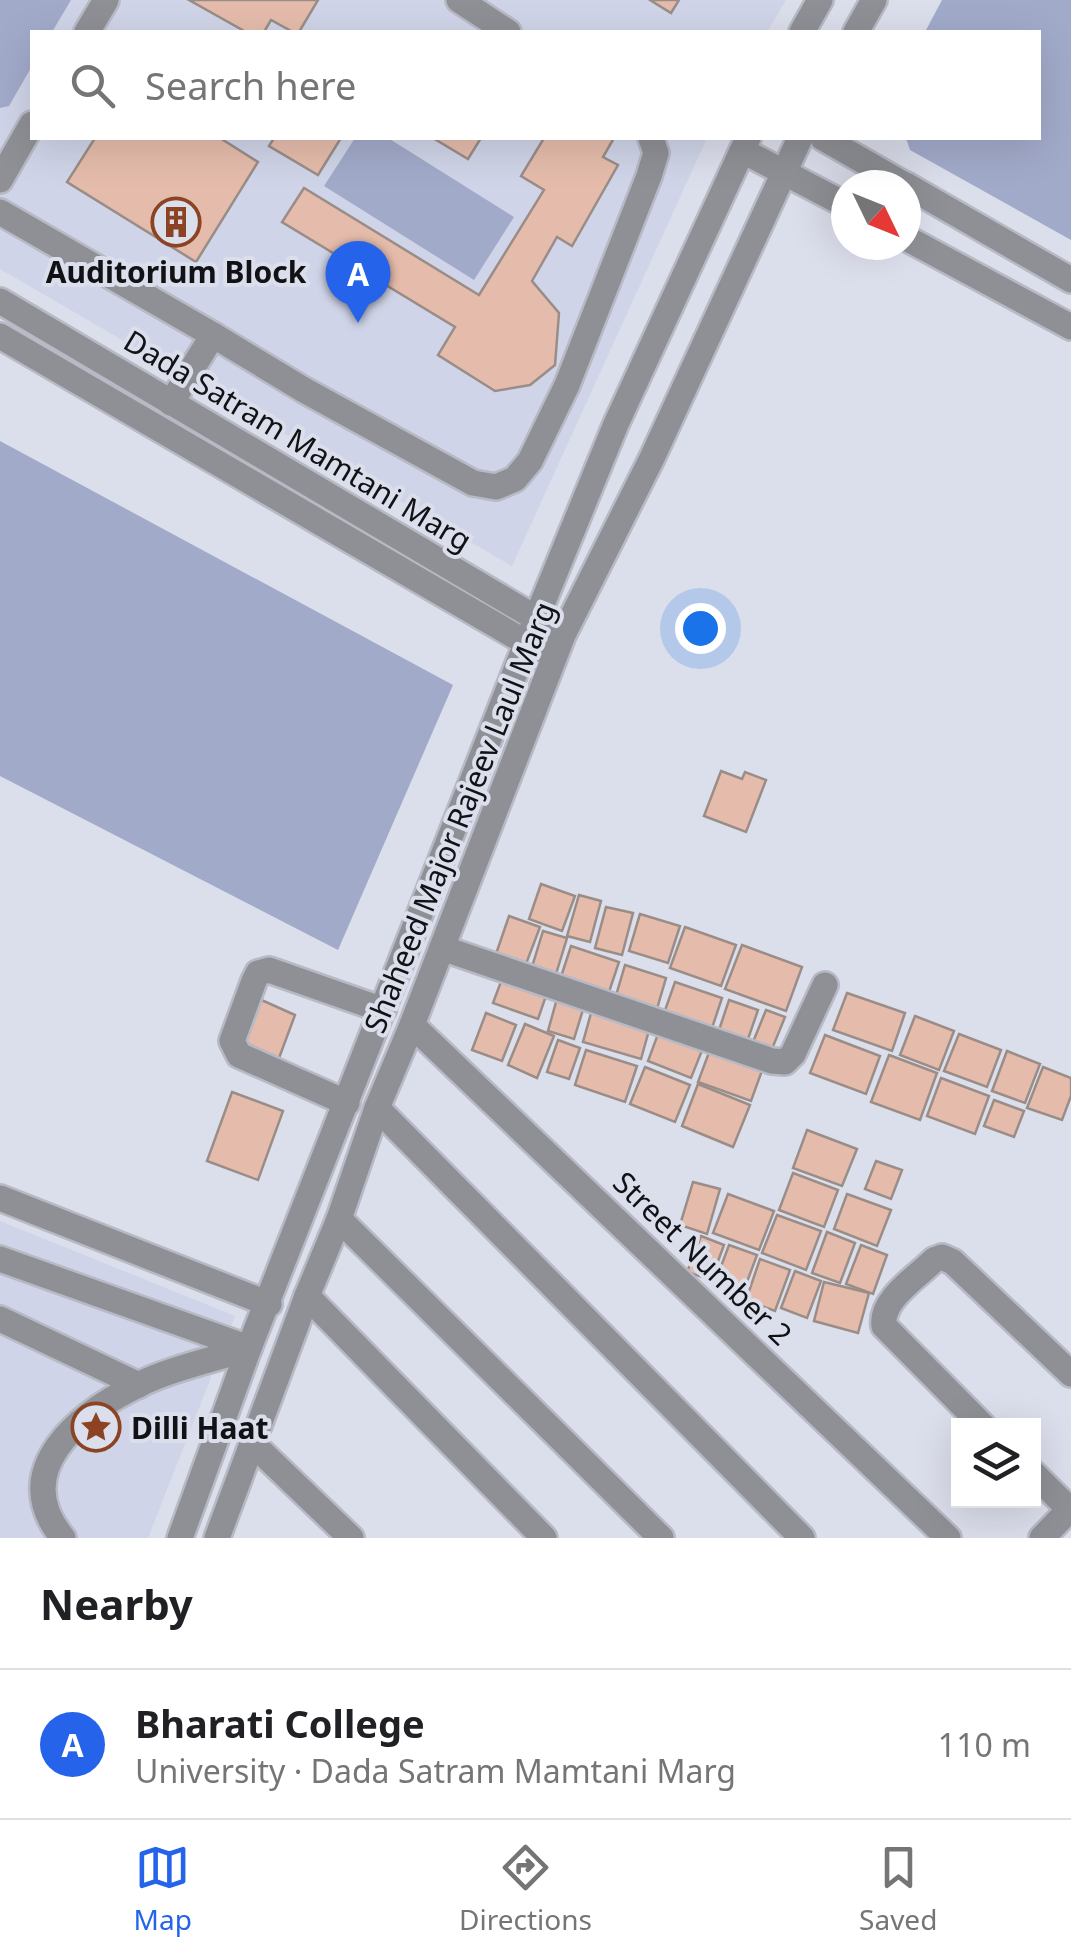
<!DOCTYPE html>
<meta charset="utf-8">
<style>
:root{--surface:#fff;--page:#f2f2f2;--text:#202124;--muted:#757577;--line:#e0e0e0;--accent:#2563eb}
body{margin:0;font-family:"Noto Sans",sans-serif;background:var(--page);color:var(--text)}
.controls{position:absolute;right:30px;bottom:30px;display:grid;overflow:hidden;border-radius:0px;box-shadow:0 10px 40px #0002}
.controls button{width:90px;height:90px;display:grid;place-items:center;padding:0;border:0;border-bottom:2px solid var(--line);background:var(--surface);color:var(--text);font:50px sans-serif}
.compass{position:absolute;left:831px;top:170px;width:90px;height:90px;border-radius:50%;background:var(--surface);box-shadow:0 10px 40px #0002;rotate:133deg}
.you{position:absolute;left:700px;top:628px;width:35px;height:35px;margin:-25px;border:8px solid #fff;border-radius:50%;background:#1a73e8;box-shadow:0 0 0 15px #1a73e833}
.badge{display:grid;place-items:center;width:65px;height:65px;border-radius:50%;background:var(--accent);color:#fff;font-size:32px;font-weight:700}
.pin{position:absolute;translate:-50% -82px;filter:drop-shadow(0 2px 5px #0008)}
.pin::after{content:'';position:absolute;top:52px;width:35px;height:30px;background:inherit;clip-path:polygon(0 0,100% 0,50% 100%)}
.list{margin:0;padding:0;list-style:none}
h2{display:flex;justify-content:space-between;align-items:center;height:130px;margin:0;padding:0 40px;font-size:42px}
h2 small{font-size:32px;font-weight:400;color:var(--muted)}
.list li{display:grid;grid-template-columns:65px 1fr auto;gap:30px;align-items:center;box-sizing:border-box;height:150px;padding:0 40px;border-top:2px solid var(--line)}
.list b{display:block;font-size:38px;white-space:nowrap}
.list p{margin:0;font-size:32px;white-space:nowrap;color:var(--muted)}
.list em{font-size:32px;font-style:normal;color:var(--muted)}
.icon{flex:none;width:55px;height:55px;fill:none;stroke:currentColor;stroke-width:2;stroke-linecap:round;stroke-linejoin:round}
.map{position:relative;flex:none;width:1071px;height:1538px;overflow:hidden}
.search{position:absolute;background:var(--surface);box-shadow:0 10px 40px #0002;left:30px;right:30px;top:30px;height:110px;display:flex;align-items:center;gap:25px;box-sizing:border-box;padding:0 35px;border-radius:0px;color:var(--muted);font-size:38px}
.sheet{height:280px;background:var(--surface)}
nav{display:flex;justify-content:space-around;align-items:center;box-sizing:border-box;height:140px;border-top:2px solid var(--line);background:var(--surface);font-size:28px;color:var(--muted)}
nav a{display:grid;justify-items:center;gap:5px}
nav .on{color:var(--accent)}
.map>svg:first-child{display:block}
.built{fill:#cfd4e8}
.green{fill:#a2aaca}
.building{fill:#e5bcab;stroke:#9a8d88;stroke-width:2.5}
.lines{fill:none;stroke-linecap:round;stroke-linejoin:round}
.minor-casing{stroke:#b7b9c5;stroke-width:30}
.minor{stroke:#8f9095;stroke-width:25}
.labels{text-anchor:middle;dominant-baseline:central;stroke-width:8;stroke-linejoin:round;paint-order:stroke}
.poi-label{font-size:30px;font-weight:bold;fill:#111216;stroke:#dbdeeb}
.street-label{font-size:30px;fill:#111216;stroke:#dbdeeb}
</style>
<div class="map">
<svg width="1071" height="1538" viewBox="0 0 1071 1538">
<rect width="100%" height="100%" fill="#dbdeeb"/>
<g class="built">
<polygon points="0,0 786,0 767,32 32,32 32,138 707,138 512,566 0,269"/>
<polygon points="0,1221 235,1316 148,1538 0,1538"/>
</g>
<g class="green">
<polygon points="0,0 71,0 52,32 32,32 32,66 9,106 0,108"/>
<polygon points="942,0 1071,0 1071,240 910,150 906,138 1038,138 1038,32 925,32"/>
<polygon points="355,138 388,138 514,217 474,280 324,186"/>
<polygon points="0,441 453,685 338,950 0,776"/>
</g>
<g class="building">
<polygon points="189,0 318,0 299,32 293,32 271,20 264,32 246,32"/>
<polygon points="650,0 679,0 671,13"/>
<polygon points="95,138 220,138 258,162 196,262 67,182"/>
<polygon points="274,138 341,138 318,175 269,146"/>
<polygon points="433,138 481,138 468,159"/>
<polygon points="544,138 614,138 603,157 618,165 572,246 557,237 532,281 559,313 555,365 530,385 495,391 438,355 455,327 282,222 304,188 479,295 544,190 521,176"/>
<polygon points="721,771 742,779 745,772 766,780 746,832 704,816"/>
<polygon points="541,884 575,896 562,931 529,919"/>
<polygon points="579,895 601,901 590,942 567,936"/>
<polygon points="606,907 633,913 622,955 595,948"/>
<polygon points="640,914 680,926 668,963 629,951"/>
<polygon points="509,916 540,927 526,964 496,954"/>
<polygon points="685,927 736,945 721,986 670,968"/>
<polygon points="543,931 567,938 556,974 532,967"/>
<polygon points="742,945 802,967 786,1011 725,989"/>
<polygon points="571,946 619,962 606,1001 558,986"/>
<polygon points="625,965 666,978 656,1012 615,999"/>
<polygon points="505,971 549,987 538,1019 493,1003"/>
<polygon points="675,982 722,998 711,1031 663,1016"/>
<polygon points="847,993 905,1013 892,1051 833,1030"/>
<polygon points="558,995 585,1003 574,1039 548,1031"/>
<polygon points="257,998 295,1015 279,1058 241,1041"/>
<polygon points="729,1000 758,1010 748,1039 719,1030"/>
<polygon points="593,1006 651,1023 641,1059 583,1042"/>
<polygon points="766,1010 785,1017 772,1049 753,1042"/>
<polygon points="486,1013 516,1025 502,1061 472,1050"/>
<polygon points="915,1016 954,1031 939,1070 900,1055"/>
<polygon points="525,1024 554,1036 537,1078 508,1065"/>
<polygon points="661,1026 705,1043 691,1078 648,1061"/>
<polygon points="959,1034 1001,1050 987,1087 944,1071"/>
<polygon points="825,1035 880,1056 866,1094 810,1073"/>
<polygon points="558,1040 580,1048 569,1079 547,1072"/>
<polygon points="711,1047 764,1065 751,1101 698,1082"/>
<polygon points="586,1050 637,1066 625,1102 575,1085"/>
<polygon points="1007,1051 1040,1064 1025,1103 992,1091"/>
<polygon points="889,1055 937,1073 920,1120 871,1102"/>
<polygon points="645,1067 690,1085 675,1122 630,1104"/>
<polygon points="1043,1067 1071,1078 1071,1096 1062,1120 1027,1108"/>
<polygon points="941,1078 989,1096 975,1134 927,1116"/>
<polygon points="698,1084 750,1105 733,1147 682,1126"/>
<polygon points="232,1092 283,1111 258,1180 207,1161"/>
<polygon points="994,1100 1024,1111 1014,1137 984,1126"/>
<polygon points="807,1130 857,1149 842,1186 793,1168"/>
<polygon points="876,1161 902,1170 891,1199 865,1189"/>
<polygon points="793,1173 838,1190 824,1227 779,1210"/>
<polygon points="693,1182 720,1189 707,1234 680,1225"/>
<polygon points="728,1194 774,1211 759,1250 713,1233"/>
<polygon points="847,1194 891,1210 877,1246 834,1229"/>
<polygon points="777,1215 821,1231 806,1270 762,1253"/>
<polygon points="827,1232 855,1243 840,1283 812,1273"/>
<polygon points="701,1236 724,1245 711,1280 687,1272"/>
<polygon points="729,1245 757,1255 744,1290 716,1280"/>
<polygon points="861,1245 887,1255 873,1294 846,1284"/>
<polygon points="760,1259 790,1270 775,1311 746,1300"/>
<polygon points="795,1271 821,1281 807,1318 781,1308"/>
<polygon points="824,1282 869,1293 858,1333 814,1321"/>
</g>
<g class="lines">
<g class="minor-casing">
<g id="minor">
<polyline points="459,0 508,32"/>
<polyline points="87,32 106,0"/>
<polyline points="802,32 820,0"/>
<polyline points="856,32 874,0"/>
<polyline points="823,138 905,185"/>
<polyline points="743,151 846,205"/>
<polyline points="0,180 32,124"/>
<polyline points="906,185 1071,280"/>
<polyline points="0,212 213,335"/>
<polyline points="906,238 1071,327"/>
<polyline points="0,301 551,627"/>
<polyline points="0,336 537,649"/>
<polyline points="171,403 213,335 304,390 473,483 496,487 515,479 530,461 567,385 649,176 656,153 651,138"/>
<polyline points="442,948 772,1061 785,1062 793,1054 825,985"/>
<polyline points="412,1025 948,1538"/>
<polyline points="347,1103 239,1055 232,1041 254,981 258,973 269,970 383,1010"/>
<polyline points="377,1108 802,1538"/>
<polyline points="0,1198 269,1304"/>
<polyline points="339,1219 661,1538"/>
<path d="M0,1259L249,1348C213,1360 172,1368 138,1385C79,1414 7,1471 63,1538"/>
<polyline points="307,1296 544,1538"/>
<polyline points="0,1319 139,1385"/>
<path d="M983,1426L884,1326C880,1300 917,1277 934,1260L942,1257L953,1262L1071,1374"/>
<polyline points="252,1443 351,1538"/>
<polyline points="1034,1474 1071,1511"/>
<polyline points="180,1538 249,1348 536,619 616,424 748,138"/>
<polyline points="217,1538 307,1296 339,1219 377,1108 412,1025 563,635 652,458 800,138"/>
<polyline points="1042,1538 1071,1508"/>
</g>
</g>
<use href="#minor" class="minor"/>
</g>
<defs>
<g id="building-ring" transform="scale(2.5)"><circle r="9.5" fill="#dbdeeb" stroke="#8c4324" stroke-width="1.5"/><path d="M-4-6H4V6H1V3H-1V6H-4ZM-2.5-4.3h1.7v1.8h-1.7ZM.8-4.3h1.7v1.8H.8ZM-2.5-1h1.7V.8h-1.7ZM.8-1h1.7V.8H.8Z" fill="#8c4324"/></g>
<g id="sight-ring" transform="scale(2.5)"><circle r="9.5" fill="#dbdeeb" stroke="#8c4324" stroke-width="1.5"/><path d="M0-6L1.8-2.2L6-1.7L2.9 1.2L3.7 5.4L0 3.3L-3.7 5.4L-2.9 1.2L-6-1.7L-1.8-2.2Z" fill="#8c4324"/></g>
</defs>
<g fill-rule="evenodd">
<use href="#building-ring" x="176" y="222"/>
<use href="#sight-ring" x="96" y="1427"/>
</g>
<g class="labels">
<g class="poi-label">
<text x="176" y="271">Auditorium Block</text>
<text x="131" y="1427" text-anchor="start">Dilli Haat</text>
</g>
<g class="street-label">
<text transform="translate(298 440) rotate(31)">Dada Satram Mamtani Marg</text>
<text transform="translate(459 817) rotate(-68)">Shaheed Major Rajeev Laul Marg</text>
<text transform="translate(703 1258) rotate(44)">Street Number 2</text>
</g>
</g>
</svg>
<div class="controls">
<button><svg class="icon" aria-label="layers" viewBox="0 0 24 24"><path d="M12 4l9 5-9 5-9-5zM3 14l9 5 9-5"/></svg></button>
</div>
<svg class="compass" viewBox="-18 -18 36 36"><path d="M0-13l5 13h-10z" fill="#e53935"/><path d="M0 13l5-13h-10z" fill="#757577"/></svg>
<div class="you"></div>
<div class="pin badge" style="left:358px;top:323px">A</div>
<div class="search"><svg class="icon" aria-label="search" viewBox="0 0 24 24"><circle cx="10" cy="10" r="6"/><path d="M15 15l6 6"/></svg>Search here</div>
</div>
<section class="sheet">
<h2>Nearby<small></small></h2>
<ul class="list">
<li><span class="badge">A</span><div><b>Bharati College</b><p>University · Dada Satram Mamtani Marg</p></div><em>110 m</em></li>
</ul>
</section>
<nav>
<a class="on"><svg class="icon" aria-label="map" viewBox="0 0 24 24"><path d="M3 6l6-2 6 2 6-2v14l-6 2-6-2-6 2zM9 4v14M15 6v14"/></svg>Map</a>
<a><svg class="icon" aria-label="directions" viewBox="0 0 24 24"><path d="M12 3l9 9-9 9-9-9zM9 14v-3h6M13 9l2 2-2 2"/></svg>Directions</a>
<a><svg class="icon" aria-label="saved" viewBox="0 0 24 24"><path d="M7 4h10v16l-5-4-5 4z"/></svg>Saved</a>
</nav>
